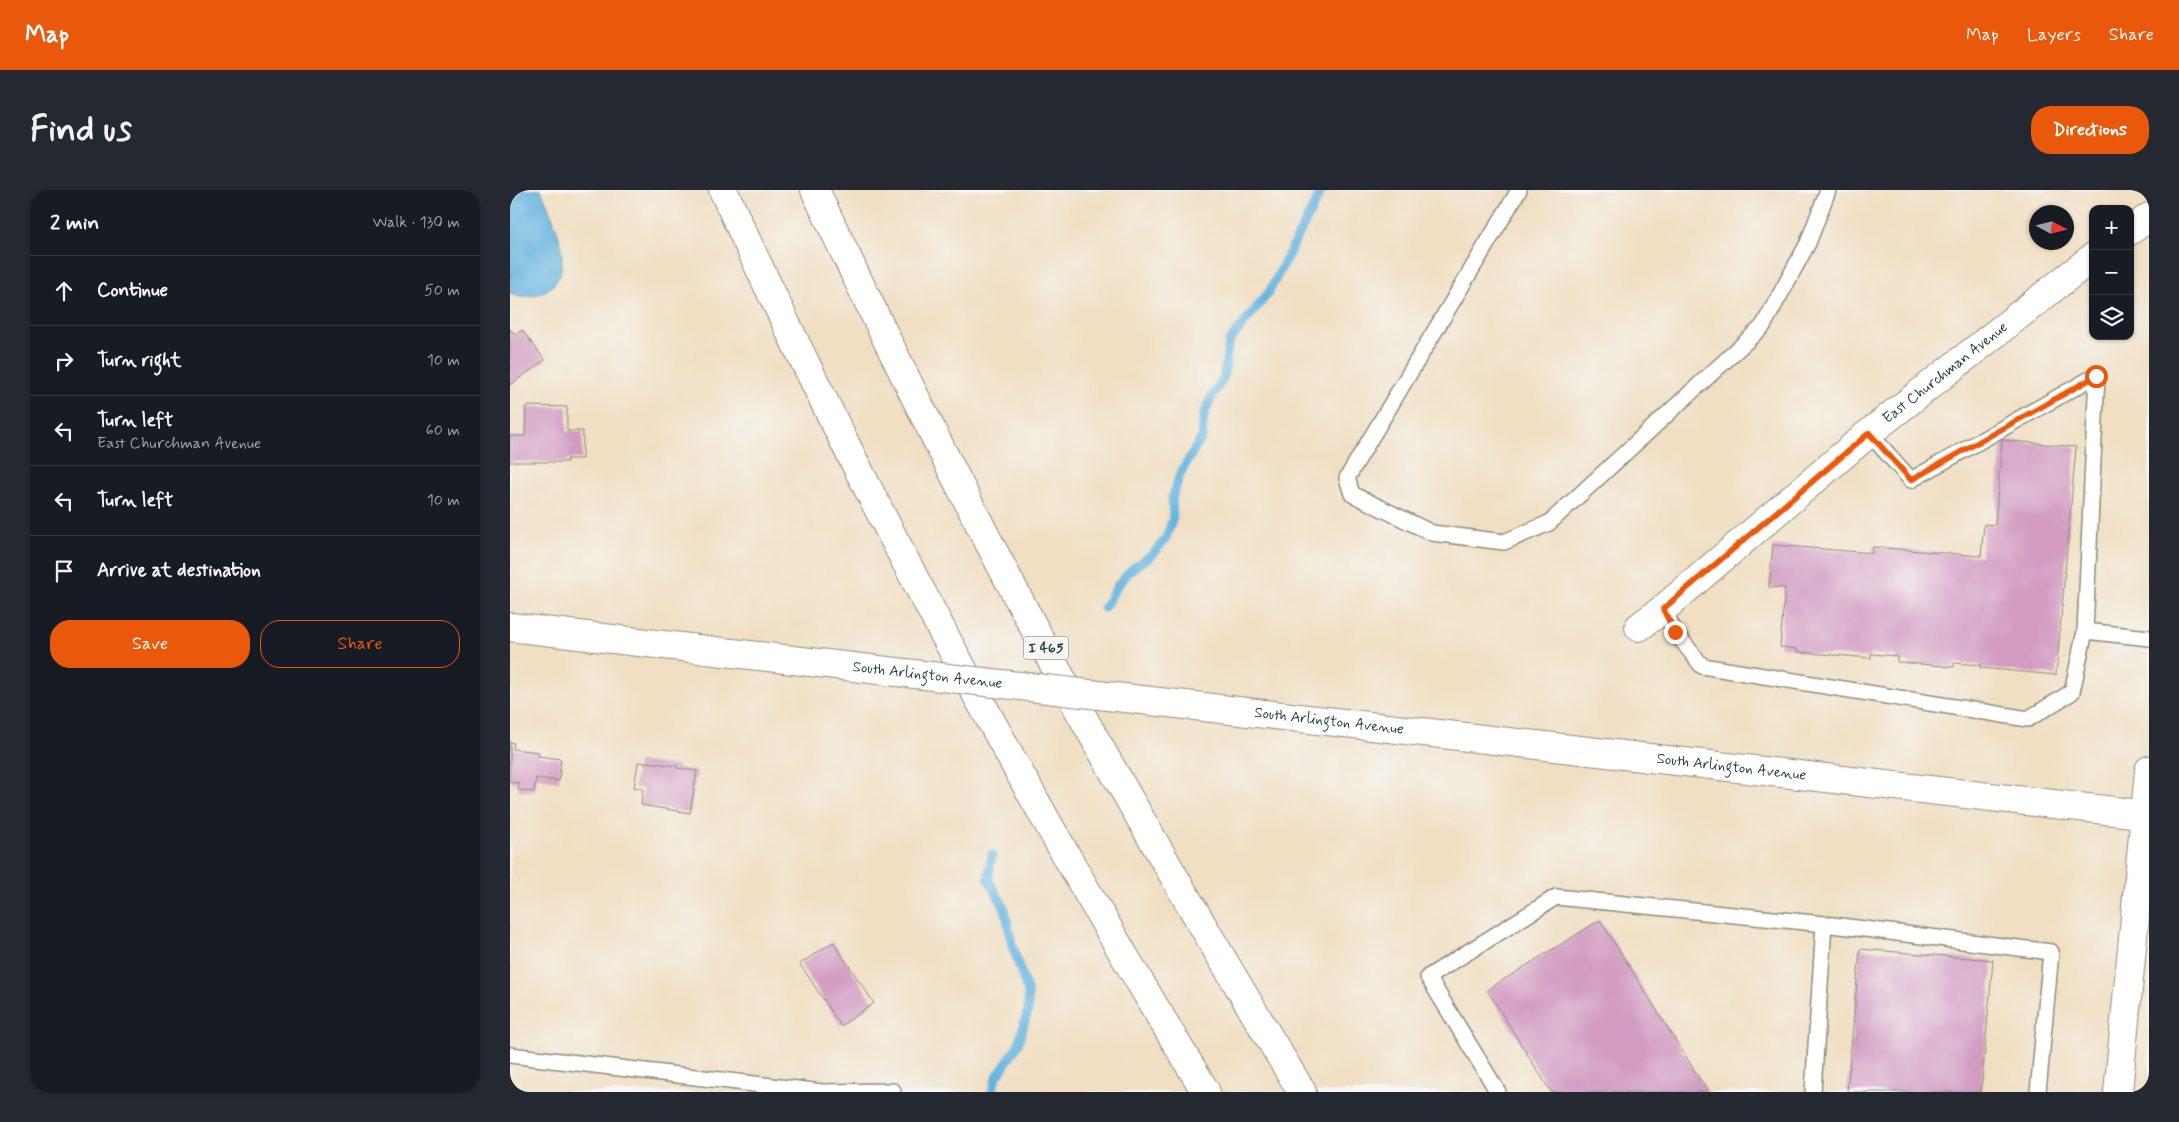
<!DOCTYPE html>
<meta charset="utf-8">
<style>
:root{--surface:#171b24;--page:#242831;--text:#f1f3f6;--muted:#9ea1a6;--line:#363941;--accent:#ea580c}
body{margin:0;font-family:Mynerve,sans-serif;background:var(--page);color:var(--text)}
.controls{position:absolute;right:15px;top:15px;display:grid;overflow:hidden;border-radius:10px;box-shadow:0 1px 4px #0004}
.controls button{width:45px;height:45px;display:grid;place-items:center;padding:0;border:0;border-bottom:1px solid var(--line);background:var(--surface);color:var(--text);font:25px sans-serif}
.compass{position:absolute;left:1519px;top:15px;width:45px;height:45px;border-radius:50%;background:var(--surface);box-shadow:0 1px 4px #0004;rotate:97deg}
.stop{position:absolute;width:15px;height:15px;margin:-11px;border:4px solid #ea580c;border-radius:50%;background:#fff}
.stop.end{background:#ea580c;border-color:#fff;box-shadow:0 1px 5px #0008}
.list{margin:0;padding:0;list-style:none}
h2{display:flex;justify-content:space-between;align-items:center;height:65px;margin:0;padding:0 20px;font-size:21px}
h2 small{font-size:16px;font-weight:400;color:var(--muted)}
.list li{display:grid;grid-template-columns:32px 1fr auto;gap:15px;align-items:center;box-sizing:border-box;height:70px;padding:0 20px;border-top:1px solid var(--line)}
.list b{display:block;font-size:19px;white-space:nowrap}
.list p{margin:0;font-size:16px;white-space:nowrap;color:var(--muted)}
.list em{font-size:16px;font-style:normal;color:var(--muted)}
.actions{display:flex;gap:10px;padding:15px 20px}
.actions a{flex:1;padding:11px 0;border:1px solid var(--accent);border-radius:20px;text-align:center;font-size:18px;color:var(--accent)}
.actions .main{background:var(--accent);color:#fff}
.icon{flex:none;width:28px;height:28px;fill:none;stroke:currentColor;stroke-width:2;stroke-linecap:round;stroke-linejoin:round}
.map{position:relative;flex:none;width:1639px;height:902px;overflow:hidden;border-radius:20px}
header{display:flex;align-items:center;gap:30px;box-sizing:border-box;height:70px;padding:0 25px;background:var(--accent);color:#fff}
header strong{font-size:24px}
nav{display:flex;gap:28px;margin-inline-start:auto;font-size:18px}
.intro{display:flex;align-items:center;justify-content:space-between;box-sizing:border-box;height:120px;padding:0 30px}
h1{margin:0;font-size:35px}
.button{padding:12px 22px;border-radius:20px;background:var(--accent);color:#fff;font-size:18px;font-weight:700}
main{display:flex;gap:30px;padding:0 30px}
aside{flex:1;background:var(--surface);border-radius:20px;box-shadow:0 1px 4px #0004}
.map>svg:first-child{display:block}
.water{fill:#64b4df;stroke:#42788a}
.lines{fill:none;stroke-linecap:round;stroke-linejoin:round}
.stream{stroke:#64b4df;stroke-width:9}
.building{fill:#d29bc2}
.lane-casing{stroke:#888e7b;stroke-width:18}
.street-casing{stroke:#888e7b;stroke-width:30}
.secondary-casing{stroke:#888e7b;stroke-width:30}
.highway-casing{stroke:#888e7b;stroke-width:30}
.lane{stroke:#fff;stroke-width:15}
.street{stroke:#fff;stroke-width:28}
.secondary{stroke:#fff;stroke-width:28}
.highway{stroke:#fff;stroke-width:28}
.secondary-bridge-casing{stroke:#888e7b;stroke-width:30;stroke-linecap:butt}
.secondary-bridge{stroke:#fff;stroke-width:28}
.route{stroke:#ea580c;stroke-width:6}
.labels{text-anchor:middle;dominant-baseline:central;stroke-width:4;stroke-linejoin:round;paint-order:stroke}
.shield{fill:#f6f6f2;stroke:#60746d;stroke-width:1}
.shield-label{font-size:14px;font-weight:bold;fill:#1f3d34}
.street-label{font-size:15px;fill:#1f3d34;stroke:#f6f6f2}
</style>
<header>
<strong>Map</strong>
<nav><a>Map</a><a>Layers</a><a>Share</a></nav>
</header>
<div class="intro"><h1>Find us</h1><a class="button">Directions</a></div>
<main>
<aside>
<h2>2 min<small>Walk · 130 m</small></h2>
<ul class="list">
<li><svg class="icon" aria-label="ahead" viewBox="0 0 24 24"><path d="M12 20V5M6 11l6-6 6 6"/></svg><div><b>Continue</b></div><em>50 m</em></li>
<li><svg class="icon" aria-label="right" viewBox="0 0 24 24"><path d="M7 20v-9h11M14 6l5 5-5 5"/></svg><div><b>Turn right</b></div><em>10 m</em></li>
<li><svg class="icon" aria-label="left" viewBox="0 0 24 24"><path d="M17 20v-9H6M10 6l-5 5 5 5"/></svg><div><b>Turn left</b><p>East Churchman Avenue</p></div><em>60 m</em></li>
<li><svg class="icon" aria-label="left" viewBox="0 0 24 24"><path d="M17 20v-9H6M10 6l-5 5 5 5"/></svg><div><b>Turn left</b></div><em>10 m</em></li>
<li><svg class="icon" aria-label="arrive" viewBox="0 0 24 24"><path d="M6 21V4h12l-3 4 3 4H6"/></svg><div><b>Arrive at destination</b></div></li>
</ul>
<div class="actions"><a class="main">Save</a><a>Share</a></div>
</aside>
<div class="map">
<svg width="1639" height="902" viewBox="0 0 1639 902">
<rect width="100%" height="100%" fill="#f6f6f2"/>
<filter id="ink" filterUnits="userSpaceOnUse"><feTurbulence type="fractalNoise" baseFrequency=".02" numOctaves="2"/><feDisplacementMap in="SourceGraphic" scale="10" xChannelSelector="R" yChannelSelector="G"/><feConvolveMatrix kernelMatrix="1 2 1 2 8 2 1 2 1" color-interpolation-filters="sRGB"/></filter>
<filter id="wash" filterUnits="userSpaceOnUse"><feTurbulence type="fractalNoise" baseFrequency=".0096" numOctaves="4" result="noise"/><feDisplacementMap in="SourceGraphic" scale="20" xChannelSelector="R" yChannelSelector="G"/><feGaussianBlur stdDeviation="1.12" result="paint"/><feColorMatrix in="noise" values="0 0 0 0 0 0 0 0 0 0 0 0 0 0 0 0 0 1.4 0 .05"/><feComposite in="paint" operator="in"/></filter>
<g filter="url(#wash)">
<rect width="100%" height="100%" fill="#f0dfc2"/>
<path class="water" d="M0,0H31C42,26 71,85 33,102C21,107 13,108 0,103Z"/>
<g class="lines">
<g class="stream">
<polyline points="594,418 607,396 621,380 643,364 656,348 663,328 662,308 670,284 692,247 694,224 702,206 713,189 719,152 759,102 812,0"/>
<polyline points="482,665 478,689 495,719 502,755 518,803 518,820 508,855 486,888 482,902"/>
</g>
</g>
<g id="blocks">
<g class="building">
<polygon points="0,139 5,145 12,140 35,170 0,195"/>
<polygon points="16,216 57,217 57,241 73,241 72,269 57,269 57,272 0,272 0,246 15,246"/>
<polygon points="1492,250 1566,257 1546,485 1470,478 1471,475 1444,473 1444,477 1387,472 1387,466 1361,464 1361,468 1287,462 1287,459 1270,457 1275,398 1259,397 1263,355 1362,363 1363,357 1471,366 1474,334 1485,335"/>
<polygon points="0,552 4,553 3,559 29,562 28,566 51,569 49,591 26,588 24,602 8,600 9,593 0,592"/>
<polygon points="128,572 137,573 137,572 167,576 167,578 187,581 180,623 131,615 133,599 124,597"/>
<polygon points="1090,730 1198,902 1041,902 977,800"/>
<polygon points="323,752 364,813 331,836 290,774"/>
<polygon points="1350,759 1483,770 1471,902 1337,902"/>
</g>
</g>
</g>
<g filter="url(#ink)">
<use href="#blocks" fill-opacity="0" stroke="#888e7b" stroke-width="1"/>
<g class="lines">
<g class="lane-casing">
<g id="lane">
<polyline points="1009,0 837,288 842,304 922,343 994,352 1039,333 1253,136 1298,53 1318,0"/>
<polyline points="1359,243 1401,290 1587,185 1575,441 1639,448"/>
<polyline points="1153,419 1165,442 1192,476 1518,529 1562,502 1575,441"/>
<polyline points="0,865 312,902 383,901"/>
<polyline points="988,902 918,787 1046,707 1314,734 1541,762 1528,902"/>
<polyline points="1303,902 1314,734"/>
</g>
</g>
<g class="street-casing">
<g id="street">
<polyline points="1620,41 1639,27"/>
<path id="s1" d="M1129,437L1153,419L1359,243L1583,67"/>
<polyline points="1608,902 1635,624"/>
</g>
</g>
<g class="secondary-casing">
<g id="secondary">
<polyline points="0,437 343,477"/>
<path id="s2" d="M676,515L1639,625"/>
<polyline points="1635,624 1639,580"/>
</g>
</g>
<g class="highway-casing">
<g id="highway">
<path d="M213,0C356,310 518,611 696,902"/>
<path d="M305,0C390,180 479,359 576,533C646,657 718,780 792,902"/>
</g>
</g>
<use href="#lane" class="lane"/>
<use href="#street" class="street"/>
<use href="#secondary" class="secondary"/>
<use href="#highway" class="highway"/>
<g class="secondary-bridge-casing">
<g id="secondary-bridge">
<path id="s3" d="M343,477L676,515"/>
</g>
</g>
<use href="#secondary-bridge" class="secondary-bridge"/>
</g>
</g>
<g class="lines" filter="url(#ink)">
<polyline class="route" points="1165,442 1153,419 1359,243 1401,290 1586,186"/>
</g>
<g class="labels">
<rect class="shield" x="513.5" y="446.5" width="45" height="23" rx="4"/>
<g class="shield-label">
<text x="536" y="458">I 465</text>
</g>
<g class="street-label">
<text stroke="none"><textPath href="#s1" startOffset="398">East Churchman Avenue</textPath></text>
<text stroke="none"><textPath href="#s3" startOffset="75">South Arlington Avenue</textPath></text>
<text stroke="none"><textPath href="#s2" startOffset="144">South Arlington Avenue</textPath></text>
<text stroke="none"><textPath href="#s2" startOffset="549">South Arlington Avenue</textPath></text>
</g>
</g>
</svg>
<div class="controls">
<button>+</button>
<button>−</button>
<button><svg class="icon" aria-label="layers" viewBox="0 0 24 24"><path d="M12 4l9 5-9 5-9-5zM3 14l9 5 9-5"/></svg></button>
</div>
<svg class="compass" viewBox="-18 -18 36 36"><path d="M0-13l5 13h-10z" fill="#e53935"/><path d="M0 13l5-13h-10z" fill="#9ea1a6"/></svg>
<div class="stop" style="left:1586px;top:186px"></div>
<div class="stop end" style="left:1165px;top:442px"></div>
</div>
</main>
